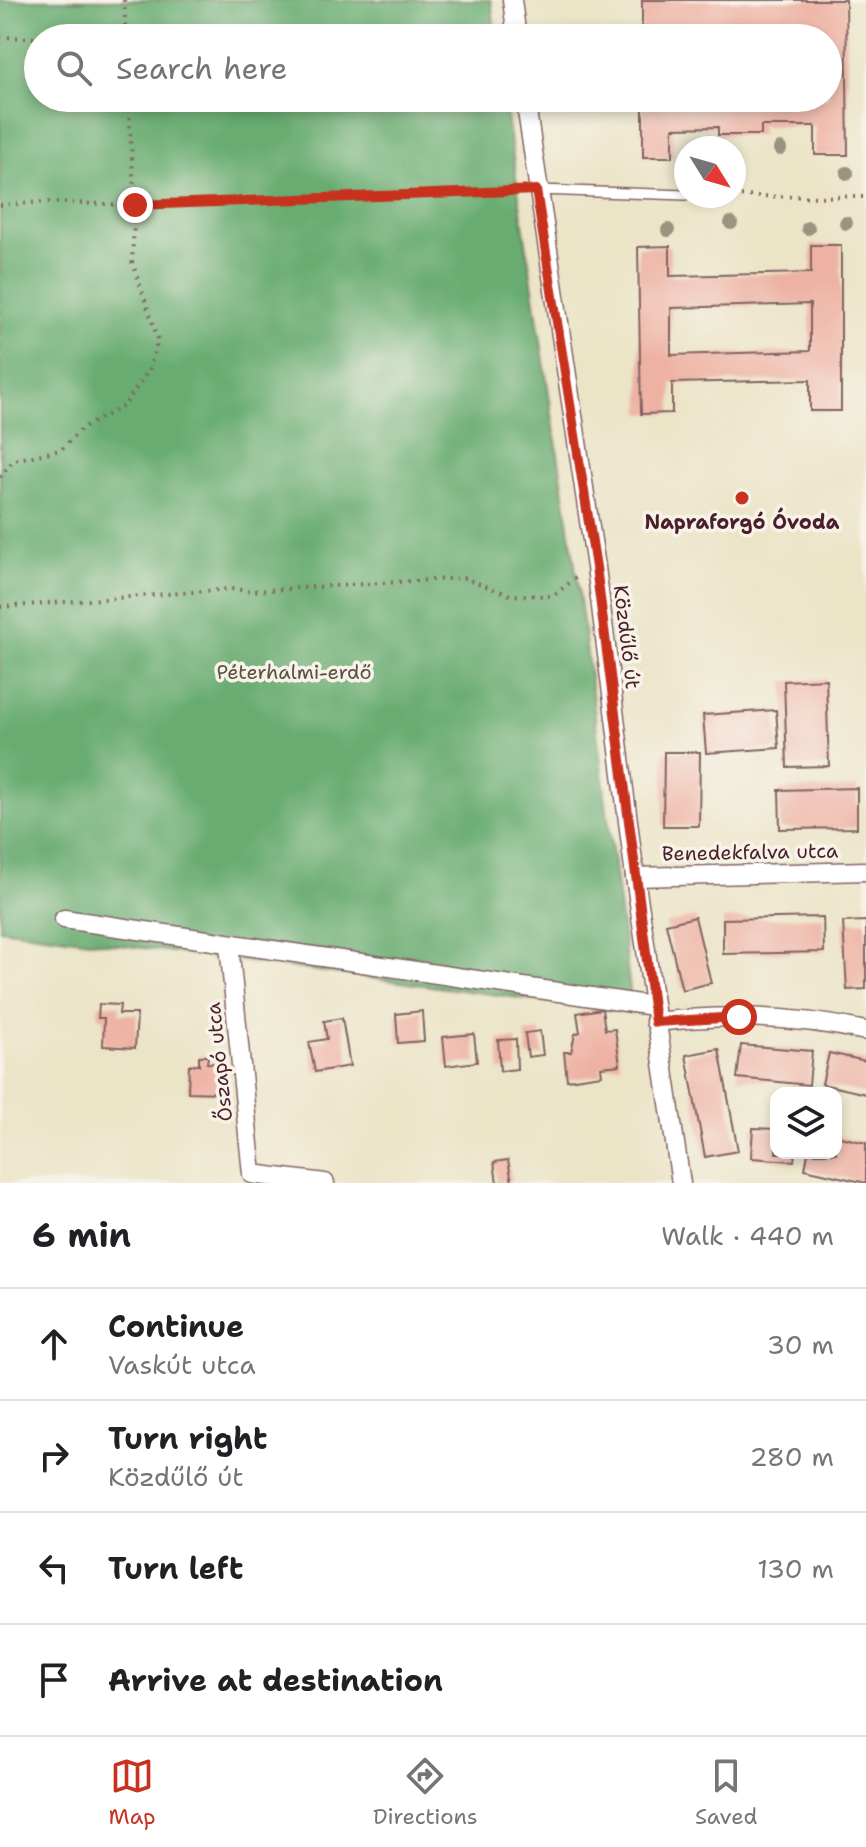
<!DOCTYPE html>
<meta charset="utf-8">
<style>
:root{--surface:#fff;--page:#f2f2f2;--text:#202124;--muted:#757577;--line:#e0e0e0;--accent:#c8321e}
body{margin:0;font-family:"Shantell Sans",sans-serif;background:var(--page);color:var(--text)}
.controls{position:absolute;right:24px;bottom:24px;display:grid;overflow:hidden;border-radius:16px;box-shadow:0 4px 12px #0003}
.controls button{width:72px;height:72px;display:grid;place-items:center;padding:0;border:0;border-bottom:2px solid var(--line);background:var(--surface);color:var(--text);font:40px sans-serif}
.compass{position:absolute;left:674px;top:136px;width:72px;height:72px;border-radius:50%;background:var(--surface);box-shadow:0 4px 12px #0003;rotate:127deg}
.stop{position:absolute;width:24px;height:24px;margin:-18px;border:6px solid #c8321e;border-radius:50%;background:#fff}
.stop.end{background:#c8321e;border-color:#fff;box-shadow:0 2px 8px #0008}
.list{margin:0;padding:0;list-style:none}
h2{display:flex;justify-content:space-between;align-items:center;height:104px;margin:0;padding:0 32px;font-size:34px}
h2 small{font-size:26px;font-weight:400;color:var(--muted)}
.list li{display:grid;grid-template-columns:52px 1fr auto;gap:24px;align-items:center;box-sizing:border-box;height:112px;padding:0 32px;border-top:2px solid var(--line)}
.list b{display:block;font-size:30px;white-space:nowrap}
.list p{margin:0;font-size:26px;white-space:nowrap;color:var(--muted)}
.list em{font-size:26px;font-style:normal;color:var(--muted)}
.icon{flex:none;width:44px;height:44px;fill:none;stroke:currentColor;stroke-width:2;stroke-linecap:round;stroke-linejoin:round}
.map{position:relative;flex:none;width:866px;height:1183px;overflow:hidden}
.search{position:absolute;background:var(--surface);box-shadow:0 4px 12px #0003;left:24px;right:24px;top:24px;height:88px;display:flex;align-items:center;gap:20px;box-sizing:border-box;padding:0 28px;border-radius:44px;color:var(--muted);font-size:30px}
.sheet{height:552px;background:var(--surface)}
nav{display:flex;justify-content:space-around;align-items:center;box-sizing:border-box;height:112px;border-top:2px solid var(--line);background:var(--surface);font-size:22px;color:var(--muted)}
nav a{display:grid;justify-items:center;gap:4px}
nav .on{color:var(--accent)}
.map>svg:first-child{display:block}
.forest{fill:#67ac71;stroke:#58664e;stroke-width:2}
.building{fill:#eeb2a4;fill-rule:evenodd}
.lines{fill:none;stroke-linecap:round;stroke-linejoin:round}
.service-casing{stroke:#826462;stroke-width:12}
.minor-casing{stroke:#826462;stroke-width:21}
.path{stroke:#826462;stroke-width:4;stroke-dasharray:2 6;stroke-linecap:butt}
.service{stroke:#fff;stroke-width:9}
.minor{stroke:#fff;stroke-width:18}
.tree{fill:#9b9380}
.route{stroke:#c8321e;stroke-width:10}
.poi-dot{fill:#c8321e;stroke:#f7f3e8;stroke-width:3}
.labels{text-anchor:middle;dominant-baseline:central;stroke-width:7;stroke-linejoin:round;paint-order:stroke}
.poi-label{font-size:20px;font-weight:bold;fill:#4a1f2b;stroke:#f7f3e8}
.street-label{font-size:20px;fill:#4a1f2b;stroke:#f7f3e8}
.park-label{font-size:20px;fill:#5a5145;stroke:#f7f3e8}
</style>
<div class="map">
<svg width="866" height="1183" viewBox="0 0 866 1183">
<rect width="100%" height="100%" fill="#f7f3e8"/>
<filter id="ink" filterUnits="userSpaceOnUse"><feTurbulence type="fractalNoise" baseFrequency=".0125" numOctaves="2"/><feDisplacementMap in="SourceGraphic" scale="16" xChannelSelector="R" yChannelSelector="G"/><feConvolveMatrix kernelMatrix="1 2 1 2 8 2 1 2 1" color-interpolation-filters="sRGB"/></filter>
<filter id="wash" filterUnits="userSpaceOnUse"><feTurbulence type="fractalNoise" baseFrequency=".006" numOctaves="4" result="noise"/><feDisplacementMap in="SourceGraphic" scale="32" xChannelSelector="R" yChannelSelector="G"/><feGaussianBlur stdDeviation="1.8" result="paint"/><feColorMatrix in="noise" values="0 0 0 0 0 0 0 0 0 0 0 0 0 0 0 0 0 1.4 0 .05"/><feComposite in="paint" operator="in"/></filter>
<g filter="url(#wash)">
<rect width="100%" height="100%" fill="#ebe4c7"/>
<polygon class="forest" points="0,0 491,0 496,38 38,38 38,98 504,98 579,592 633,1013 0,929"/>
<g id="blocks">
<g class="building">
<polygon points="642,0 846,0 848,155 815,155 815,126 761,126 761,135 718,135 718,127 673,128 673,157 643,157 643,98 828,98 828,38 817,38 817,27 766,27 766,38 725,38 725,29 676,28 676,38 642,38"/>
<path d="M811,245H841V411H810V380L672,383V413L641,414L638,247L670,246V276L811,273ZM810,304V351L671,355V308Z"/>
<polygon points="826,679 829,766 787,767 784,681"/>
<polygon points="776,710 779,748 706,753 703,715"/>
<polygon points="664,752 700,752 699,826 663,826"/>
<polygon points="857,788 857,828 780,829 779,790"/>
<polygon points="695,917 711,983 682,990 666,924"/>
<polygon points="823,917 824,952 723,954 723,919"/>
<polygon points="866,921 866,989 847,990 843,922"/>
<polygon points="99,1004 120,1005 119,1014 137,1014 135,1048 103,1046 104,1018 98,1018"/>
<polygon points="602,1009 605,1030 615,1029 620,1065 601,1067 602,1075 567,1080 564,1052 571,1052 575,1034 580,1032 577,1013"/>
<polygon points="422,1011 424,1041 398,1043 396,1014"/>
<polygon points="342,1018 350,1066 315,1072 309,1042 327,1039 324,1021"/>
<polygon points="540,1031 543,1055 528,1057 525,1033"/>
<polygon points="474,1034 477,1062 446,1066 443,1037"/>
<polygon points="516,1039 517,1069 500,1071 498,1040"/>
<polygon points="741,1045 812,1051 809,1085 737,1078"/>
<polygon points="719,1049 738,1151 705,1157 686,1055"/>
<polygon points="829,1053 866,1061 866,1094 822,1084"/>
<polygon points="199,1056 208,1056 207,1063 223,1064 221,1093 188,1092 189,1065 199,1065"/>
<polygon points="753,1128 776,1129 776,1153 795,1153 794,1161 751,1158"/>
<polygon points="836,1136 866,1143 866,1183 805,1169 808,1153 836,1153"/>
<polygon points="508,1160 512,1182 497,1183 494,1162"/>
</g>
</g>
</g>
<g filter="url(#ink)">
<use href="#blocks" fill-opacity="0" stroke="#826462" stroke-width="2"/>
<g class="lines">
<g class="service-casing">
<polyline id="service" points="538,190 686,195"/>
</g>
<g class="minor-casing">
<g id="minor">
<polyline points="512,0 517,38"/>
<polyline points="525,98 596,567 635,877 681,1183"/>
<polyline points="635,877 866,871"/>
<polyline points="64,919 653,1006"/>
<polyline points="229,945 252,1174 325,1183"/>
<path d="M655,1022C724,1014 798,1016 866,1031"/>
</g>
</g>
<g class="path">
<polyline points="124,0 126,38"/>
<polyline points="0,37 38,38"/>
<polyline points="717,196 866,197"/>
<polyline points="0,205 44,202 135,205 521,190"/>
<polyline points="0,477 14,460 61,450 82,428 124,406 149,370 158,339 132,261 135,205 128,98"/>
<polyline points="0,607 231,589 251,591 464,578 510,595 553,596 578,576"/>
</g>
<use href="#service" class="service"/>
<use href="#minor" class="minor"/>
</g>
<g class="tree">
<circle cx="780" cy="149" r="7"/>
<circle cx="847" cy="173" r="7"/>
<circle cx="731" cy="223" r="7"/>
<circle cx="846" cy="223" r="7"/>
<circle cx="808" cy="228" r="7"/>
<circle cx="668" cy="230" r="7"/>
</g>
</g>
<g class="lines" filter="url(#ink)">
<polyline class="route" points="135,205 536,190 596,567 655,1022 739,1017"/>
</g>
<circle class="poi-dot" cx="742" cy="498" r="8"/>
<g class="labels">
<g class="poi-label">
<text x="742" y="522">Napraforgó Óvoda</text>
</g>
<g class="street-label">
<text transform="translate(627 637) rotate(83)">Közdűlő út</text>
<text transform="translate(750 852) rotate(-1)">Benedekfalva utca</text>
<text transform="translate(219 1062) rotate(-96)">Őszapó utca</text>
</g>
<g class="park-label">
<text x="294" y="672">Péterhalmi-erdő</text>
</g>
</g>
</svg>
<div class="controls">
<button><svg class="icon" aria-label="layers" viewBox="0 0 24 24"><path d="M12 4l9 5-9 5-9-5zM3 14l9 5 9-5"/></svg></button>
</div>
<svg class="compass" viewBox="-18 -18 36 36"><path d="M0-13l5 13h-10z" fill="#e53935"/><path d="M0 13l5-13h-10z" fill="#757577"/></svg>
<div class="stop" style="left:739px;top:1017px"></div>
<div class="stop end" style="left:135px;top:205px"></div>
<div class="search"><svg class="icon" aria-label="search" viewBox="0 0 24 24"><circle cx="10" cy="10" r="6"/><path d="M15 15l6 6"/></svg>Search here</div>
</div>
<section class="sheet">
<h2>6 min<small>Walk · 440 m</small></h2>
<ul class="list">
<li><svg class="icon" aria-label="ahead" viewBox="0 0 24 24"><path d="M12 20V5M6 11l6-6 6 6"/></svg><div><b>Continue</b><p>Vaskút utca</p></div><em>30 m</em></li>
<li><svg class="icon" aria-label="right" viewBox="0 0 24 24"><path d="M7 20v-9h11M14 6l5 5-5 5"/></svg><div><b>Turn right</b><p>Közdűlő út</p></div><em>280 m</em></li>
<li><svg class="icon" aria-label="left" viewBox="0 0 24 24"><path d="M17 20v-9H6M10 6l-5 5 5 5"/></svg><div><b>Turn left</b></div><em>130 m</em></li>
<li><svg class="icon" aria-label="arrive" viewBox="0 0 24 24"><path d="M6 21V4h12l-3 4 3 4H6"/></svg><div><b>Arrive at destination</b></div></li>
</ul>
</section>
<nav>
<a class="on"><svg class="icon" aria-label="map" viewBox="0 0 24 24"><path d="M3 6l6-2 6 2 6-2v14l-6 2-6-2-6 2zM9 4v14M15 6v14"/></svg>Map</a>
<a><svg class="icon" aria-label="directions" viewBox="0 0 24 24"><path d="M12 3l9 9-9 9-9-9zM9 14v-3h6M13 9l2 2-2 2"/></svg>Directions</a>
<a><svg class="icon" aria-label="saved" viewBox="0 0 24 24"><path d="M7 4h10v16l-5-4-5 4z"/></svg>Saved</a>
</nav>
